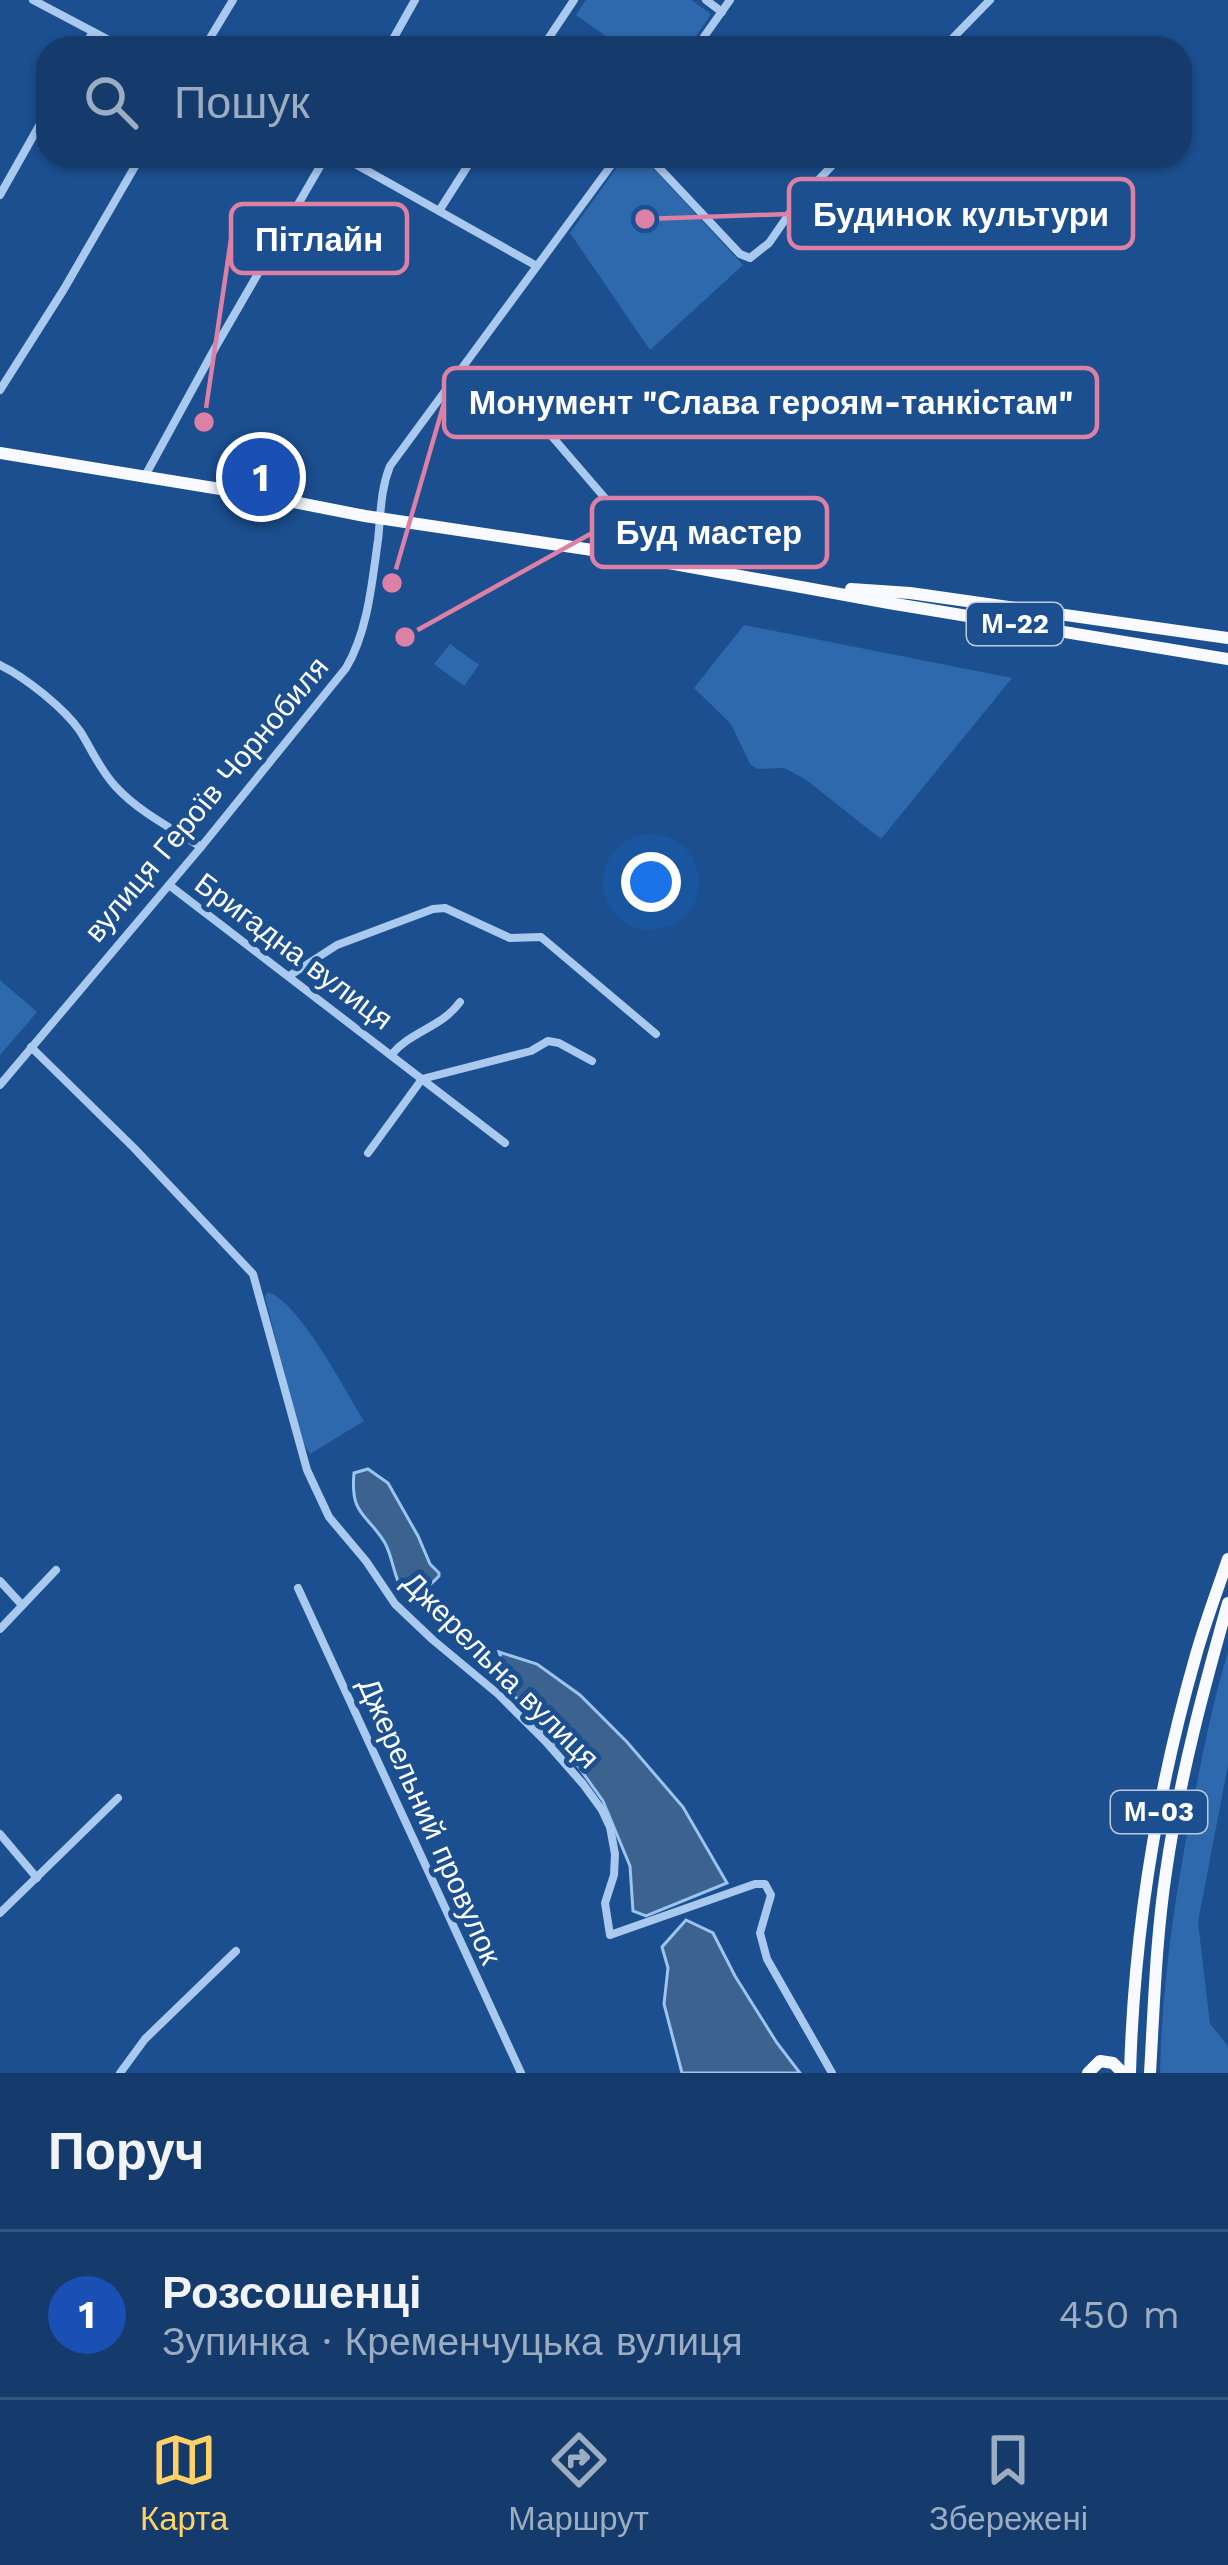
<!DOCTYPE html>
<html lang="uk">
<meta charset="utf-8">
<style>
:root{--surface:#143b6b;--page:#214673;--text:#f1f3f6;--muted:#9dadc1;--line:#33557e;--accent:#ffd166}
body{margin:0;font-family:"Work Sans",sans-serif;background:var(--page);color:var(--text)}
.you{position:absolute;left:651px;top:882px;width:42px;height:42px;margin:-30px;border:9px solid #fff;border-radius:50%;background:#1a73e8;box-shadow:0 0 0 18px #1a73e833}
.badge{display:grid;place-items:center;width:78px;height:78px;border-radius:50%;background:var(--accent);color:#fff;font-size:39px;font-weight:700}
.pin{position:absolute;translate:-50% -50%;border:6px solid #fff;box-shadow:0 3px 12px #0006}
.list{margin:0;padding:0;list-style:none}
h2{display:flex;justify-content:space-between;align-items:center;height:156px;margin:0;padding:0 48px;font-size:51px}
h2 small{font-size:39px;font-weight:400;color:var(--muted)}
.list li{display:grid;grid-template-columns:78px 1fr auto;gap:36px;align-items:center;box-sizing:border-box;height:168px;padding:0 48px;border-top:3px solid var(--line)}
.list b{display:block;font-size:45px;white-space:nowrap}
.list p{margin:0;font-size:39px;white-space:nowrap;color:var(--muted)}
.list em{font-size:39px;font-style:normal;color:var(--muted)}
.icon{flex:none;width:66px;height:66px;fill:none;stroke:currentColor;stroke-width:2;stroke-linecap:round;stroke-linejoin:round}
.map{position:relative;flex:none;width:1228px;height:2073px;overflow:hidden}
.search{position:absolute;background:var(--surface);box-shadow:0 3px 9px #0004;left:36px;right:36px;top:36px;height:132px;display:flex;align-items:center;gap:30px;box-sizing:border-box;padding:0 42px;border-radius:36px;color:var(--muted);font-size:45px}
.sheet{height:324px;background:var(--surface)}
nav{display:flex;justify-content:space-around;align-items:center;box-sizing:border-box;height:168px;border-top:3px solid var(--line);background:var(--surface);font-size:33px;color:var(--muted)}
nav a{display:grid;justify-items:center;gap:6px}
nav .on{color:var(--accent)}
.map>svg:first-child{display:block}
.green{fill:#2e69ad}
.water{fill:#3c6290;stroke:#9cc4f0;stroke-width:3}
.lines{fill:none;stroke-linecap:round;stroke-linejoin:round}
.minor{stroke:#a9c9ee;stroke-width:8}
.trunk{stroke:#f8faff;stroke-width:12}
.labels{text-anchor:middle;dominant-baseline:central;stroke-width:10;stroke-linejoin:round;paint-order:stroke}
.shield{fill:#1b4f8f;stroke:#bbcadd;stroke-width:3}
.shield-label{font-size:27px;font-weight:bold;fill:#fff}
.street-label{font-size:30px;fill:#fff;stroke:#1b4f8f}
.leader{fill:none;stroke:#dd80a5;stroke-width:4.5}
.callout-dot{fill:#dd80a5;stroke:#1b4f8f;stroke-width:4.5}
.callout{fill:#1b4f8f;stroke:#dd80a5;stroke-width:4.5}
.callout-label{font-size:33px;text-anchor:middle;font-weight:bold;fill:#fff}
</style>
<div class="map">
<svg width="1228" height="2073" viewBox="0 0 1228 2073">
<rect width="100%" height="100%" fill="#1b4f8f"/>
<g class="green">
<polygon points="586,0 691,0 711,14 688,48 623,48 576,15"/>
<polygon points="625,156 642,156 743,265 650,350 570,233"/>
<polygon points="744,625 1012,678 881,839 805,779 784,768 758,769 750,764 731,724 694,688"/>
<polygon points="450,644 479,665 464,686 434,664"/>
<polygon points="0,980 37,1012 0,1055"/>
<path d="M268,1292C301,1304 344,1389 364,1421L310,1454L301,1439L268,1309L265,1296Z"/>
<path d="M1228,1652V1765L1198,1922L1210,2024L1228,2046V2073H1160C1162,1977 1177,1882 1196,1788C1205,1742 1214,1697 1228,1652Z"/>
</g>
<g class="water">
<path d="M368,1469L388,1483L418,1536L430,1564L439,1573V1576C428,1588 418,1595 402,1590C393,1574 393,1558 385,1543C367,1513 350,1516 354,1473Z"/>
<polygon points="499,1652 537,1664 580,1695 627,1742 683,1807 727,1883 646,1916 633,1911 630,1866 603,1801 578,1766 542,1731 514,1695"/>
<polygon points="686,1920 713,1933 735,1976 777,2043 800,2073 682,2073 664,2004 668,1968 662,1947"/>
</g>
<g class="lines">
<g class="minor">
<polyline points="33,0 124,48"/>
<polyline points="706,0 722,12"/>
<polyline points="83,48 93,32"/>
<polyline points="204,48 233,0"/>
<polyline points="388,48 415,0"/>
<polyline points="542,48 574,0"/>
<polyline points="696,48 730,0"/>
<polyline points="943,48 990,0"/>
<polyline points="341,156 535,265"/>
<polyline points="648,156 740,254 750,258 769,243 796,204 841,156"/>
<polyline points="0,195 48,110"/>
<polyline points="439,211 474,156"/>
<polyline points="0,390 64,289 141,156"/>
<polyline points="537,419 617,512 623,527 619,554"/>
<polyline points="145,476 215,348 326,156"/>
<path d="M0,665C25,677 64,708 80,731C92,750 100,770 116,787C139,812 173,829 201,847"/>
<polyline points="169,885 505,1143"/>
<polyline points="289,976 337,945 433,909 445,908 510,938 541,937 656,1034"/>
<polyline points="31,1047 134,1148 253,1274 307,1470 329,1517 366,1561 395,1604 433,1640 498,1694 547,1743 583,1784 602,1810 610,1827 615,1854 614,1875 605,1903 610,1935 755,1884 765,1884 771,1895 760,1933 767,1959 832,2073"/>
<path d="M391,1055C412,1030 441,1028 460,1002"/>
<path d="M0,1085L201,847L346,668C368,631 372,582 378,540C381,514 380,491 390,466L618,156"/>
<polyline points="368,1153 422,1079 531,1051 548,1041 559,1043 592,1061"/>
<polyline points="0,1581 22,1605"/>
<polyline points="298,1588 521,2073"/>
<polyline points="0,1629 56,1570"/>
<polyline points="0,1834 37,1878"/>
<polyline points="0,1913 118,1798"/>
<polyline points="120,2073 145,2039 236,1951"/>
</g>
<g class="trunk">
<polyline points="0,453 263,496 365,516 619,554 889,603 1228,659"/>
<polyline points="851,589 910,593 1228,638"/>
<polyline points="1088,2073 1100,2061 1113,2063 1123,2073"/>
<path d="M1130,2073C1134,1933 1157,1791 1196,1655C1205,1623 1217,1591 1228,1559"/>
<path d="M1150,2073C1154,2006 1156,1938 1166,1872C1179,1781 1203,1691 1228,1603"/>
</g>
</g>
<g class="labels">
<g class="shield">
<rect x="967" y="603" width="96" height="42" rx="9"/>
<rect x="1111" y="1791" width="96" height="42" rx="9"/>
</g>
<g class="shield-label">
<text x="1015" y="624">М-22</text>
<text x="1159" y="1812">М-03</text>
</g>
<g class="street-label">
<text transform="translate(206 799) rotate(-50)">вулиця Героїв Чорнобиля</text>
<text transform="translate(294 951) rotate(37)">Бригадна вулиця</text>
<text transform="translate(501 1670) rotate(45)">Джерельна вулиця</text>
<text transform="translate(430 1821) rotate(66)">Джерельний провулок</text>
</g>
</g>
<path class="leader" d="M645 219L789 214M204 422L231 239M392 583L444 403M405 637L592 533"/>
<g class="callout-dot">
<circle cx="645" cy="219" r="12"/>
<circle cx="204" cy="422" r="12"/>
<circle cx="392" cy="583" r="12"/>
<circle cx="405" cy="637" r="12"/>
</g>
<g class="callout">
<rect x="789" y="179" width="344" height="69" rx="12"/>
<rect x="231" y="204" width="176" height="69" rx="12"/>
<rect x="444" y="368" width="653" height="69" rx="12"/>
<rect x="592" y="498" width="235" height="69" rx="12"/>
</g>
<g class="callout-label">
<text x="961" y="226">Будинок культури</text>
<text x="319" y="251">Пітлайн</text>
<text x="771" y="414">Монумент "Слава героям-танкістам"</text>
<text x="709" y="544">Буд мастер</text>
</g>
</svg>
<div class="you"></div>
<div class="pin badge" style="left:261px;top:477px;background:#1a4fb4">1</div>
<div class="search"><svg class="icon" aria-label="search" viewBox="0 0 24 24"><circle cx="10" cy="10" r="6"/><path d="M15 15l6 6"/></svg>Пошук</div>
</div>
<section class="sheet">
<h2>Поруч<small></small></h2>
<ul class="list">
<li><span class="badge" style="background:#1a4fb4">1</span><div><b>Розсошенці</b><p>Зупинка · Кременчуцька вулиця</p></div><em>450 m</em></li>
</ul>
</section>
<nav>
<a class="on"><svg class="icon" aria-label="map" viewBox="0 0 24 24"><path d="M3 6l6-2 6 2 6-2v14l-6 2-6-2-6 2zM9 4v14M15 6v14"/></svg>Карта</a>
<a><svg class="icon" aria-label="directions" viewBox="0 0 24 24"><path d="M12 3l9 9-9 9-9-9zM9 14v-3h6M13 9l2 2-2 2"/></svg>Маршрут</a>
<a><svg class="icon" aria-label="saved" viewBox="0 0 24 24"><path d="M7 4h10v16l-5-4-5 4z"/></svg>Збережені</a>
</nav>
